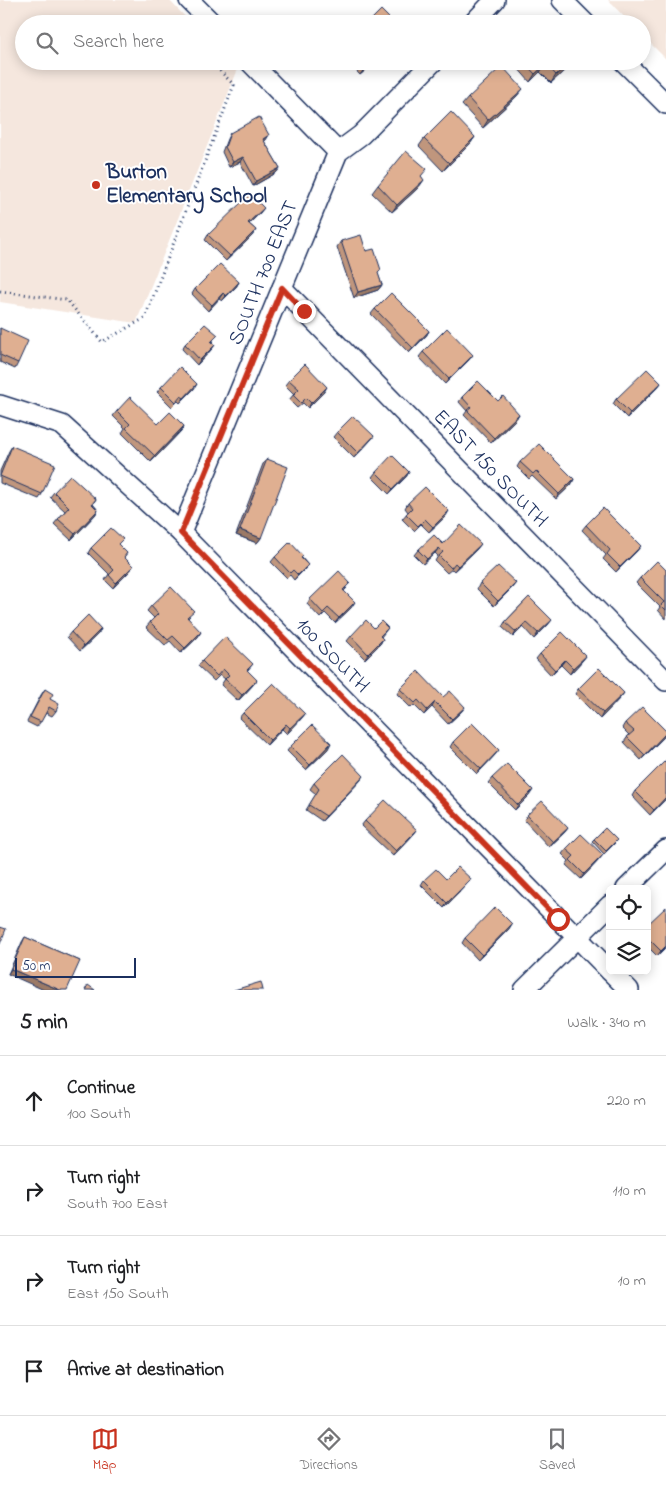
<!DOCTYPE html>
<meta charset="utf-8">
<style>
:root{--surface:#fff;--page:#f6f6f6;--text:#202124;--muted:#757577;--line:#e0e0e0;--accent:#c8321e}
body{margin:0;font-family:"Indie Flower",sans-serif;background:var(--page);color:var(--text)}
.controls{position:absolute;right:15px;bottom:15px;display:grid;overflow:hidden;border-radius:8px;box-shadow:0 2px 12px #0003}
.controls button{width:45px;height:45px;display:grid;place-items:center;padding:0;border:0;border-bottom:1px solid var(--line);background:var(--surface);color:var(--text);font:25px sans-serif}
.scale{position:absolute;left:15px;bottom:12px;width:121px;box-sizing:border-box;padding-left:5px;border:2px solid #1b2f5e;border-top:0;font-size:14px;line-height:18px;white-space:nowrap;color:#1b2f5e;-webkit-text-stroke:4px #fff;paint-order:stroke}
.stop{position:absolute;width:15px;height:15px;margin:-11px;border:4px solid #c8321e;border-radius:50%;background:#fff}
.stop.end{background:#c8321e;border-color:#fff;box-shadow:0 1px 5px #0008}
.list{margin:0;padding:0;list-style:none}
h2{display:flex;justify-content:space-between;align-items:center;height:65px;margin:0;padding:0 20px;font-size:21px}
h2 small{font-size:16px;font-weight:400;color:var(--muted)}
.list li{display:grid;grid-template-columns:32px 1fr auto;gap:15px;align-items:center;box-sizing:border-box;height:90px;padding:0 20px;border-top:1px solid var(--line)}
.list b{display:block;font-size:19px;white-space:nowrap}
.list p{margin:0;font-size:16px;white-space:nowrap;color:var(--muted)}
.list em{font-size:16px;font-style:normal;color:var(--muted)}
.icon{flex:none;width:28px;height:28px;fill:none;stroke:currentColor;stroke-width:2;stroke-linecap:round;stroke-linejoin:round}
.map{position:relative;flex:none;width:666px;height:990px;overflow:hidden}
.search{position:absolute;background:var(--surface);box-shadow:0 2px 12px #0003;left:15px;right:15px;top:15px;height:55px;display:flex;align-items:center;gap:12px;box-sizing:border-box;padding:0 18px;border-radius:28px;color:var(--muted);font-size:19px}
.sheet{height:425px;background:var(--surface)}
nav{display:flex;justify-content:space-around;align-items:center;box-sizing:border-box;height:70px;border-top:1px solid var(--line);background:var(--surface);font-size:14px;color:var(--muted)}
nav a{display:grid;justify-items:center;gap:2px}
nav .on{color:var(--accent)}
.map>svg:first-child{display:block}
.built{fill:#f5e7de}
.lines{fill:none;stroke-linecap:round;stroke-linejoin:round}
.street-casing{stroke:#1b2f5e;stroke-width:22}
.path{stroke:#1b2f5e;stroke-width:3;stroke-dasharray:1 4;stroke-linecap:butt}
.street{stroke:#fff;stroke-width:19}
.wall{fill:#c0967d;stroke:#1b2f5e}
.shaded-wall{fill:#9c7a66;stroke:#1b2f5e}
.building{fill:#dfaf91;stroke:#1b2f5e}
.route{stroke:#c8321e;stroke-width:6}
.poi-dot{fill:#c8321e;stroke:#fff;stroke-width:2}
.labels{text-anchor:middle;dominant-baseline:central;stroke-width:4;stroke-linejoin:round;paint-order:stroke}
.poi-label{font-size:21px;font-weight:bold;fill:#1b2f5e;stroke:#fff;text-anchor:start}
.street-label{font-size:21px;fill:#1b2f5e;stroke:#fff}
</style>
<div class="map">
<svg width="666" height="990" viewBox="0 0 666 990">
<rect width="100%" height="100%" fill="#fff"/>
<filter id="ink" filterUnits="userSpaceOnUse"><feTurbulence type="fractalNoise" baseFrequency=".02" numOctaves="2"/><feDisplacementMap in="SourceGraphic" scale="10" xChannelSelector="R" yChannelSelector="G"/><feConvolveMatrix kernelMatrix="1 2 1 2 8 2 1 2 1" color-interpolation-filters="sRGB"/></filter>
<g filter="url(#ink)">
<g class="built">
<polygon points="0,0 169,0 192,24 24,24 24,61 230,61 238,69 136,323 0,302"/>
<polygon points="608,0 666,0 666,59 642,35 642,24 631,24"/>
</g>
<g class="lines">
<g class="street-casing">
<g id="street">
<polyline points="189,0 213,24"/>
<polyline points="562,0 586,24"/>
<polyline points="472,24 495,0"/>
<polyline points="249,61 338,152"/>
<polyline points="623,61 666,104"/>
<polyline points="282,288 666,681"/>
<polyline points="0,405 62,425 181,533 610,971"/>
<polyline points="181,533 338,152 361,135 434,61"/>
<polyline points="626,889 666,850"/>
<polyline points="610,971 629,990"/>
<polyline points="524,990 610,905"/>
</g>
</g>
<g class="path">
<polyline points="172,22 174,24"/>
<polyline points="0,291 67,300 102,342 145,318 234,85 210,61"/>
</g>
<use href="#street" class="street"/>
</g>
<g class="wall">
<polygon points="347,61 376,61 360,75"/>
<polygon points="519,61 572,61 568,67 551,83 540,72 530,82 516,66"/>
<polygon points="517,96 483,128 462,105 468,98"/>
<polygon points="230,133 269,135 264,141 280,168 276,173 253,186 240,162 229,167 222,152 227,139"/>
<polygon points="475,137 470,144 443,171 419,146 424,139"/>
<polygon points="422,177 419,187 392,212 372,193 378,185"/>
<polygon points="260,213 249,224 256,230 252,236 226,261 205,240 208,235"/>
<polygon points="341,241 366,251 378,274 382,285 378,290 354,298 337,247"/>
<polygon points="239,282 236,287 222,301 219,299 208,311 192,294 195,289"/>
<polygon points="375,309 429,331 426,336 409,353 371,314"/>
<polygon points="0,328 18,363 15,369 0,362"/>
<polygon points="214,341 212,342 215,345 211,350 197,365 182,349 185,344"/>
<polygon points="423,352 469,360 445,384 419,357"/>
<polygon points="289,380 324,392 308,408 303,403 297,408 289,400 294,394 285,385"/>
<polygon points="661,383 657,388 627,418 613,404 616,399"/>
<polygon points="161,387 194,389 180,403 178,401 172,407 157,392"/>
<polygon points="462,397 498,401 519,414 516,419 491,443 464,415 467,411 459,402"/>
<polygon points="117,411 158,424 184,426 181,431 151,462 122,433 125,428 113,416"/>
<polygon points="337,432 374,436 370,441 354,458 333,437"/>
<polygon points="12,446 42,494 39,499 0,483 0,471 9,451"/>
<polygon points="267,459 261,538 257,543 236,535 263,464"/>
<polygon points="520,462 574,479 571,485 556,499 532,476 529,479 517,467"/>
<polygon points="376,472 409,472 406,477 389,494 372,477"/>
<polygon points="54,492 96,499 93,504 98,510 95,515 71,540 54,524 65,511 50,497"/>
<polygon points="408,503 446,516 429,532 421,524 414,531 402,519 408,512 405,508"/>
<polygon points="586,525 637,551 616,572 603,559 606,555 582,530"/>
<polygon points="443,544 477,549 454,571 452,569 447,573 435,561 438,556 435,553 423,564 414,555 418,550"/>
<polygon points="119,545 127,553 124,557 133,566 130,571 113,588 105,580 109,574 88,553 91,548"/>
<polygon points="275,557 302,558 308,565 304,570 294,580 290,575 287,578 271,562"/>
<polygon points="666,570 666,619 658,610 660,607 636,583 640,578"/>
<polygon points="480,583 512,588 494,606 477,589"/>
<polygon points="347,588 344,591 351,608 335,623 325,613 320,618 307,604 310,599"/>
<polygon points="529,597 548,625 534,639 523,627 513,637 502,627 505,622"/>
<polygon points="151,606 190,616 188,618 198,637 181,653 170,641 165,645 146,627 154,618 147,611"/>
<polygon points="374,628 388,628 381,637 383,639 380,644 365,659 347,641 351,636"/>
<polygon points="101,629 98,634 80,651 67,637 71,632"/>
<polygon points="540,654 586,656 582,661 570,674 561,665 551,675 536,659"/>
<polygon points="202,661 253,664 247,671 257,680 253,685 238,701 221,685 225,679 220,675 214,681 198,666"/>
<polygon points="45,689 56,711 52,716 46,713 37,727 27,722 41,695"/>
<polygon points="400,689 443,697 465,707 461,712 448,724 432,707 424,715 414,705 411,708 397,694"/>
<polygon points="578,689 624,693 620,698 600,719 575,694"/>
<polygon points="243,713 305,714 301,719 287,734 282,729 267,745 239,718"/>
<polygon points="625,723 666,731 666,734 641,760 624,742 629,735 622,728"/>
<polygon points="453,742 495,755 477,774 450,747"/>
<polygon points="291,746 328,749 306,770 287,751"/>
<polygon points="666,760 666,799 650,815 632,796 635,791"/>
<polygon points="492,778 529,796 515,810 488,783"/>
<polygon points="360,781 322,821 306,810 316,794 310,789 314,783"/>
<polygon points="527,815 568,828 564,833 549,847 524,820"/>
<polygon points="365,821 417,830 413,835 393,856 361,826"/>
<polygon points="594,839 615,843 604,854 592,841"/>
<polygon points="566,849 599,860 581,879 566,865 569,861 562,854"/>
<polygon points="446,879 471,879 467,884 444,908 421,885 424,880"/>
<polygon points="647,925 666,947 657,956 647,946"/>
<polygon points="509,929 478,960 462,943 465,938"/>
<polygon points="25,937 80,961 8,974 22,942"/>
</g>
<g class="shaded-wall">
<polygon points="372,61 376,61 360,75 365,68"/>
<polygon points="571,61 572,61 568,67 551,83 556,75"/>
<polygon points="546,64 540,72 530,82 535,74"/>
<polygon points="523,89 517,96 483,128 488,120"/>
<polygon points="269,135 266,140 260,144 263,139"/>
<polygon points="475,137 470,144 443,171 449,163"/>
<polygon points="243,157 240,162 229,167 233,162"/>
<polygon points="280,168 276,173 253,186 256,181"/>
<polygon points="424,180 419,187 392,212 397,205"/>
<polygon points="264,208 260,213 245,228 248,223"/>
<polygon points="256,230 252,236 226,261 230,256"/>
<polygon points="239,282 236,287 222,301 226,296"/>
<polygon points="382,285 378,290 354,298 358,292"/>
<polygon points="223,293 219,299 208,311 212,305"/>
<polygon points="429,331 426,336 409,353 413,348"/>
<polygon points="215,345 211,350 197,365 200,360"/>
<polygon points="473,355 469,360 445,384 449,379"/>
<polygon points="661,383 657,388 627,418 630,413"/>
<polygon points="197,384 194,389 180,403 184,398"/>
<polygon points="327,387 324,392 308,408 311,403"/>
<polygon points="519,414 516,419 491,443 494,438"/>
<polygon points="184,426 181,431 151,462 155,456"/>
<polygon points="374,436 370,441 354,458 358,453"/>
<polygon points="409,472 406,477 389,494 393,489"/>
<polygon points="574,479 571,485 556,499 559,494"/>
<polygon points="98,510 95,515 71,540 75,534"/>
<polygon points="449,511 446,516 429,532 433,527"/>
<polygon points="240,530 261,538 257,543 236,535"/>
<polygon points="481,544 477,549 454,571 458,566"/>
<polygon points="641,546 637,551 616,572 620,567"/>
<polygon points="439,548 435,553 423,564 427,559"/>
<polygon points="308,565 304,570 294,580 298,575"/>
<polygon points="133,566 130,571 113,588 116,583"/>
<polygon points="516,583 512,588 494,606 498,601"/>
<polygon points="355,602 351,608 335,623 339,618"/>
<polygon points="552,620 548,625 534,639 538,633"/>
<polygon points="526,622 523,627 513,637 516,632"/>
<polygon points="101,629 98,634 80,651 84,646"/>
<polygon points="201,632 198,637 181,653 185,648"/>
<polygon points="383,639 380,644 365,659 368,654"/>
<polygon points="586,656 582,661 570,674 573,668"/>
<polygon points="565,660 561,665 551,675 555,670"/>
<polygon points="257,680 253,685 238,701 242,695"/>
<polygon points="624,693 620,698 600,719 603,713"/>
<polygon points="435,702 432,707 424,715 427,710"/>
<polygon points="465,707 461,712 448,724 452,719"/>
<polygon points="305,714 301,719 287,734 290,728"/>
<polygon points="286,724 282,729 267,745 270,740"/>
<polygon points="666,733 664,737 641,760 645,755"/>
<polygon points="331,743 328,749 306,770 310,765"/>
<polygon points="499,750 495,755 477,774 481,769"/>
<polygon points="364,776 360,781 322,821 326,816"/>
<polygon points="533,790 529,796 515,810 518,805"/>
<polygon points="666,797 666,799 650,815 654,810"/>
<polygon points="568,828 564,833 549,847 553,842"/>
<polygon points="417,830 413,835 393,856 396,851"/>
<polygon points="603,855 599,860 581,879 584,874"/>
<polygon points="471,879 467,884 444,908 447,903"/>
<polygon points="512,924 509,929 478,960 482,955"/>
<polygon points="666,946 666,947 657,956 661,951"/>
<polygon points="11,969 60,990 44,990 8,974"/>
</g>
<g class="building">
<polygon points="381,10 395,24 367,24"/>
<polygon points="359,19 364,24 354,24"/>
<polygon points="359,61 372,61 365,68"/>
<polygon points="523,61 571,61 556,75 546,64 535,74"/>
<polygon points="502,66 523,89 488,120 468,98"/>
<polygon points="451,112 475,137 449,163 424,139"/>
<polygon points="259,117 269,135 263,139 280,168 256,181 243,157 233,162 225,147 230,133"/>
<polygon points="406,151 427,169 421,176 424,180 397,205 378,185"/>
<polygon points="250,194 264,208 248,223 256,230 230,256 208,235"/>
<polygon points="361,235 366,251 374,249 381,270 378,273 382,285 358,292 341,241"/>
<polygon points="220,264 239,282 226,296 223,293 212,305 195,289"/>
<polygon points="391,293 429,331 413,348 375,309"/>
<polygon points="205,324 218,335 211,342 215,345 200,360 185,344"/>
<polygon points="0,328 28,341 18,363 0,355"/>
<polygon points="447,328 473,355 449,379 423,352"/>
<polygon points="305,364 327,387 311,403 306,398 301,403 293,395 299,389 289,380"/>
<polygon points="180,367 197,384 184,398 181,396 176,402 161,387"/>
<polygon points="647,369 661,383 630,413 616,399"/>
<polygon points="478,381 498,401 503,396 519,414 494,438 467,410 471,407 462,397"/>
<polygon points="130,397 158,424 170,412 184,426 155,456 126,428 130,424 117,411"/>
<polygon points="353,416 374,436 358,453 337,432"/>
<polygon points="539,444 574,479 559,494 536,471 533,474 520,462"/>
<polygon points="12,446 55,464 42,494 0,476"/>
<polygon points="392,455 409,472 393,489 376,472"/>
<polygon points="267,459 288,467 261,538 240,530"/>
<polygon points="70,475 96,499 92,504 98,510 75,534 58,519 69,507 54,492"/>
<polygon points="425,487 449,511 433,527 425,519 418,526 406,514 412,508 408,503"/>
<polygon points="603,508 641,546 620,567 607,554 610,550 586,525"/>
<polygon points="461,525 481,544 458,566 455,563 451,568 439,556 443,552 439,548 427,559 418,550 434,535 443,544"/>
<polygon points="111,528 123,539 118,544 127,553 124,557 133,566 116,583 109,575 114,570 91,548"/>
<polygon points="290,542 303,556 301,558 308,565 298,575 293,570 290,573 275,557"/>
<polygon points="657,561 666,570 666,610 661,605 664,602 640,578"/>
<polygon points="498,566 516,583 498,601 480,583"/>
<polygon points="339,571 350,583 343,590 355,602 339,618 328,608 323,613 310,599"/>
<polygon points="171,587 194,611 187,617 201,632 185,648 173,636 168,640 150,622 158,614 151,606"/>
<polygon points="529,597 552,620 538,633 526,622 516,632 505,622"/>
<polygon points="88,615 101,629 84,646 71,632"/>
<polygon points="366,620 374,628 381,621 388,628 380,636 383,639 368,654 351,636"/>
<polygon points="562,632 586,656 573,668 565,660 555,670 540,654"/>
<polygon points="225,637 253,664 247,670 257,680 242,695 225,679 229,675 223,669 217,676 202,661"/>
<polygon points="599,668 624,693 603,713 578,689"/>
<polygon points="418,671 443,697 450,691 465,707 452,719 435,702 427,710 418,700 415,703 400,689"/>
<polygon points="273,683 305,714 290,728 286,724 270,740 243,713"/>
<polygon points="45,689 53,694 50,699 59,704 56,711 49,707 41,722 30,717"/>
<polygon points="642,707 666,731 666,733 645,755 627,737 634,731 625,723"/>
<polygon points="472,723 499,750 481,769 453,742"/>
<polygon points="312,725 331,743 310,765 291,746"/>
<polygon points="343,754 364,776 326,816 309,805 319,789 314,783"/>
<polygon points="666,760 666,797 654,810 635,791"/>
<polygon points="507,764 533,790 518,805 492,778"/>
<polygon points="385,800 417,830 396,851 365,821"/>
<polygon points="542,801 568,828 553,842 527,815"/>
<polygon points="605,828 617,840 606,851 594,839"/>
<polygon points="581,834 603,855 584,874 570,860 574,856 566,849"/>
<polygon points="458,867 471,879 447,903 424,880 436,869 446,879"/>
<polygon points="495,907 512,924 482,955 465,938"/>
<polygon points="666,907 666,946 661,951 647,937 647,925"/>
<polygon points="0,927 6,929 0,944"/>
<polygon points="25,937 80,961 67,990 60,990 11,969"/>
<polygon points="261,982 263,990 234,990"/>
<polygon points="88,985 95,990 85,990"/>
</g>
</g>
<g class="lines" filter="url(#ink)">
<polyline class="route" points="304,311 282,288 181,533 558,919"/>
</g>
<circle class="poi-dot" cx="96" cy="185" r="5"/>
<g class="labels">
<g class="poi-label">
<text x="106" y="173">Burton<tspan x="106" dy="24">Elementary School</tspan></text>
</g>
<g class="street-label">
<text transform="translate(264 273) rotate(-68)">SOUTH 700 EAST</text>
<text transform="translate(490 469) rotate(46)">EAST 150 SOUTH</text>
<text transform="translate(332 656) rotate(46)">100 SOUTH</text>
</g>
</g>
</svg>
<div class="controls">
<button><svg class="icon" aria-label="locate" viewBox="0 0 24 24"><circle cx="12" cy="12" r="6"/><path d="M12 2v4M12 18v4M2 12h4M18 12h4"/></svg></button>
<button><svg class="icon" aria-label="layers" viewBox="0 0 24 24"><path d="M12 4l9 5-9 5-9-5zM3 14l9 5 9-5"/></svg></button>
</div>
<div class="scale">50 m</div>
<div class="stop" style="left:558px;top:919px"></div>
<div class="stop end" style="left:304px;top:311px"></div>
<div class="search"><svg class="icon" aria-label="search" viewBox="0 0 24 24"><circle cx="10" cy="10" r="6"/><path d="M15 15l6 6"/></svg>Search here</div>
</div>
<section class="sheet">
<h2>5 min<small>Walk · 340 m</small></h2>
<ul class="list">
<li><svg class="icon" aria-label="ahead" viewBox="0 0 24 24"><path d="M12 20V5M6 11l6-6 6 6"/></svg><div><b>Continue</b><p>100 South</p></div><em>220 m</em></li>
<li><svg class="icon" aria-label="right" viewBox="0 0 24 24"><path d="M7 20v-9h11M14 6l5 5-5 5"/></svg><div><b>Turn right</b><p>South 700 East</p></div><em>110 m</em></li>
<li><svg class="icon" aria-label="right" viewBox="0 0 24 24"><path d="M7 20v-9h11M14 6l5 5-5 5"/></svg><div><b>Turn right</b><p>East 150 South</p></div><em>10 m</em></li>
<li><svg class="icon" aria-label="arrive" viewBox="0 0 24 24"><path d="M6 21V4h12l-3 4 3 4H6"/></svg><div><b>Arrive at destination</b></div></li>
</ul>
</section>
<nav>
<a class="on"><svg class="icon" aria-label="map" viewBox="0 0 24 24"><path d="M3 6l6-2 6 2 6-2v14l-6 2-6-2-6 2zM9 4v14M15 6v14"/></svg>Map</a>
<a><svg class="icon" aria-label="directions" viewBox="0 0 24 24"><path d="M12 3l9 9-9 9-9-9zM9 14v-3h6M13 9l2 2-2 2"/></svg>Directions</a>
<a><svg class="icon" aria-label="saved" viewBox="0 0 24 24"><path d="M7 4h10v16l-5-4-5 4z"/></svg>Saved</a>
</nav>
